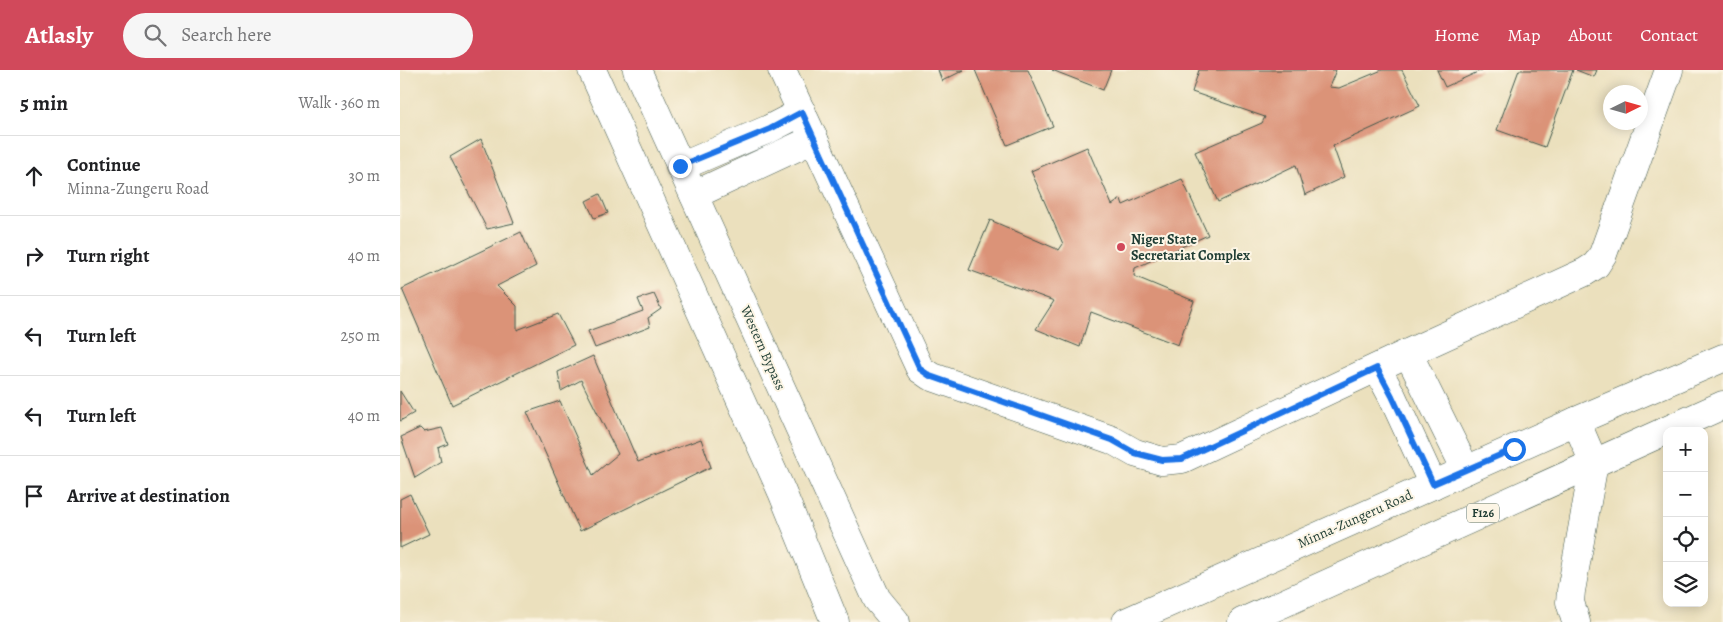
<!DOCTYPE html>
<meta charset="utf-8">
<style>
:root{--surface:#fff;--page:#f6f6f6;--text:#202124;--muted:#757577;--line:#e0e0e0;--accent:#d1495b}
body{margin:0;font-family:Alegreya,serif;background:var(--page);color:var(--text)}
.controls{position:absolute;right:15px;bottom:15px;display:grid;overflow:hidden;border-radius:10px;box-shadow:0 2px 12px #0003}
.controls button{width:45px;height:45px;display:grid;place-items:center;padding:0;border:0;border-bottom:1px solid var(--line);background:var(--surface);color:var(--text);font:25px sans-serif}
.compass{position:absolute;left:1203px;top:15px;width:45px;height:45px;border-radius:50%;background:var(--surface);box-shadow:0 2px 12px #0003;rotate:85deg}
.stop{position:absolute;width:15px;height:15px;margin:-11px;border:4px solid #1a73e8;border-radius:50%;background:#fff}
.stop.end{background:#1a73e8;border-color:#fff;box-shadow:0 1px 5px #0008}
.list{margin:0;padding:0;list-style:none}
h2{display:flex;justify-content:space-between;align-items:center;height:65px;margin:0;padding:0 20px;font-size:21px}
h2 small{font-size:16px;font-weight:400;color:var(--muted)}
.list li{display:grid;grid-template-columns:32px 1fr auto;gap:15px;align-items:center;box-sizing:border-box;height:80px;padding:0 20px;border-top:1px solid var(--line)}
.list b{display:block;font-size:19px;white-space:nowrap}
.list p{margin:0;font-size:16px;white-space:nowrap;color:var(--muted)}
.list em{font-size:16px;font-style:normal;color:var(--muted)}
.icon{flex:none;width:28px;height:28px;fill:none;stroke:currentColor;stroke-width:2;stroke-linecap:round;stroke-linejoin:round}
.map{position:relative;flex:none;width:1323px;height:552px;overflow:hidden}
header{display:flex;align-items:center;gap:30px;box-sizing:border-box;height:70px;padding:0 25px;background:var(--accent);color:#fff}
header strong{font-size:24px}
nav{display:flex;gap:28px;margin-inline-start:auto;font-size:18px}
.search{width:350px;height:45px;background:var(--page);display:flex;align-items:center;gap:12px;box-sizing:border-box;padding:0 18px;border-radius:28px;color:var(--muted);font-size:19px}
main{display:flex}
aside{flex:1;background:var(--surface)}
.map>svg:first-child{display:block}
.building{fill:#db9378}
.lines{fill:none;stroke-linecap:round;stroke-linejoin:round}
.minor-casing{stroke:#3e5549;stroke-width:29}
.major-casing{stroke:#3e5549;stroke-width:29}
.minor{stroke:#fff;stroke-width:28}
.major{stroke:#fff;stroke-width:28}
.route{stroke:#1a73e8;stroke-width:6}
.poi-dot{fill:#d1495b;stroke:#fcf5e5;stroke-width:2}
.labels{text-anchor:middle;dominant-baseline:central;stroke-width:4;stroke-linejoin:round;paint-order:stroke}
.shield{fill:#fcf5e5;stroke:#617469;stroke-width:1}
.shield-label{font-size:12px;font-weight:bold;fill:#1f3d34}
.poi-label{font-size:14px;font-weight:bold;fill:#1f3d34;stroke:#fcf5e5;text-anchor:start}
.street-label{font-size:14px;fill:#1f3d34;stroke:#fcf5e5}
</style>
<header>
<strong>Atlasly</strong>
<div class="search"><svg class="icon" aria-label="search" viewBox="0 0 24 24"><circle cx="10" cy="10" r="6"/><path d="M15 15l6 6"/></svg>Search here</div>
<nav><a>Home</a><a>Map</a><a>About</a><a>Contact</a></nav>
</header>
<main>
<aside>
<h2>5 min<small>Walk · 360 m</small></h2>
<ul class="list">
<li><svg class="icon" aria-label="ahead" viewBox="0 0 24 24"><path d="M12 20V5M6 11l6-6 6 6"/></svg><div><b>Continue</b><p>Minna-Zungeru Road</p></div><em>30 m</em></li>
<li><svg class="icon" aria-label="right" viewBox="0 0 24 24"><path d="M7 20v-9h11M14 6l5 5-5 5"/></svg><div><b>Turn right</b></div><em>40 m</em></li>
<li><svg class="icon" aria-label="left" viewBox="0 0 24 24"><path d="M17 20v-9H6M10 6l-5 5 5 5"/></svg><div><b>Turn left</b></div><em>250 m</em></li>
<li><svg class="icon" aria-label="left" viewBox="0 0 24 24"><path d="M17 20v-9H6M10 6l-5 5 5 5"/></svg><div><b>Turn left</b></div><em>40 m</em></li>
<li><svg class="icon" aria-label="arrive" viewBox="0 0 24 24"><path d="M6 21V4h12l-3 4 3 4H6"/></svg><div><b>Arrive at destination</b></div></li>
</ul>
</aside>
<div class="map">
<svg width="1323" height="552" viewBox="0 0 1323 552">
<rect width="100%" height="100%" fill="#fcf5e5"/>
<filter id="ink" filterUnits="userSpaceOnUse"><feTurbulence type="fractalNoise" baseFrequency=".02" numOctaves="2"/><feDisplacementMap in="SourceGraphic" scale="10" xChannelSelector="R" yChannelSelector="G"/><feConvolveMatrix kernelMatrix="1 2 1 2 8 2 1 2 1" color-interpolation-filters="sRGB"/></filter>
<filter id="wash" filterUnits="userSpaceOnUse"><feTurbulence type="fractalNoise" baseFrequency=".0096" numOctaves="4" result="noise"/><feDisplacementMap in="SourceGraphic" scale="20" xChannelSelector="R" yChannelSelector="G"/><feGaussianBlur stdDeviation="1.12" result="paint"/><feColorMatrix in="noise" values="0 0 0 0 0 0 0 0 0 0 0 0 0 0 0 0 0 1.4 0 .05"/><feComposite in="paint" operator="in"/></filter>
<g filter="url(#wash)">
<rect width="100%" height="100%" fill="#ebe0bd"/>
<g id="blocks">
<g class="building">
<polygon points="538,0 564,0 542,11"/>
<polygon points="575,0 628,0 653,56 607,75"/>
<polygon points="652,0 711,0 703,20"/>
<polygon points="799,0 936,0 929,17 939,18 982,0 1002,0 1020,36 933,76 944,107 905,125 896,95 818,132 795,82 862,53 865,47 792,22"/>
<polygon points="1037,0 1082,0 1045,17"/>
<polygon points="1119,0 1173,0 1145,77 1097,60"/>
<polygon points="1176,0 1197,0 1194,7"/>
<polygon points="81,69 114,153 87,159 50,87"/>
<polygon points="687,77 712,135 721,129 723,135 782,109 808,165 735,198 734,206 794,231 778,275 691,242 680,277 636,259 654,231 569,200 590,150 659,180 663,174 631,101"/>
<polygon points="200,124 208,143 194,148 186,131"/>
<polygon points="121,162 136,196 97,216 117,236 117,260 158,244 174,275 52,335 2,219"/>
<polygon points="254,224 261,239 248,248 250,257 195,278 188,261 243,241 238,229"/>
<polygon points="193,286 238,392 301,369 311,397 180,461 127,342 160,331 193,405 218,384 181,310 161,321 158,302"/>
<polygon points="0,321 14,343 0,351"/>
<polygon points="20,358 24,362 42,358 48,374 38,378 41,392 15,408 1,367"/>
<polygon points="10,424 29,464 0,478 0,429"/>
</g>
</g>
</g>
<g filter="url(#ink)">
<use href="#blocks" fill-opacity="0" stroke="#3e5549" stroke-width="1"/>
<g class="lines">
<g class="minor-casing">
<g id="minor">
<polyline points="382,0 520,299 530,306 712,370 735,383 762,391 782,389 1008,283 1185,202 1196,195 1203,184 1269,0"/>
<polyline points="280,97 369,59 402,42"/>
<polyline points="294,125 414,69"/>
<polyline points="1008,283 1066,400"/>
<polyline points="977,298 992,326 1033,415"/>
<polyline points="1176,351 1194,393 1171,521 1170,532 1176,552"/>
</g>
</g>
<g class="major-casing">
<g id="major">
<polyline points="192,0 382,422 435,552"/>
<polyline points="237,0 477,529 496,552"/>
<polyline points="726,552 1176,351 1323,288"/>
<polyline points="842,552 1323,335"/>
</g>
</g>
<use href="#minor" class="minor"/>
<use href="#major" class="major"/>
</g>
</g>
<g class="lines" filter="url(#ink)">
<polyline class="route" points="280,96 370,59 402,42 520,299 530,306 712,370 735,383 762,390 782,389 977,298 992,326 1033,414 1114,379"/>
</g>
<circle class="poi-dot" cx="721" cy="177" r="5"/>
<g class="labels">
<rect class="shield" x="1067" y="433.5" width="32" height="19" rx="4"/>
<g class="shield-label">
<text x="1083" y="443">F126</text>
</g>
<g class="poi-label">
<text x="731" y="169">Niger State<tspan x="731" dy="16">Secretariat Complex</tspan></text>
</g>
<g class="street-label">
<text transform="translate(363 278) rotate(66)">Western Bypass</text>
<text transform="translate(955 449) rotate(-24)">Minna-Zungeru Road</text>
</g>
</g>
</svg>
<div class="controls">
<button>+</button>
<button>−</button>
<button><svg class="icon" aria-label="locate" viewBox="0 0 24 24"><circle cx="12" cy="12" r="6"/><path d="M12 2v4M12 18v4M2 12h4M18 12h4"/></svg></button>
<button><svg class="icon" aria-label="layers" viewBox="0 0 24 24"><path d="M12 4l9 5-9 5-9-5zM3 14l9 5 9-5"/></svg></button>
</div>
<svg class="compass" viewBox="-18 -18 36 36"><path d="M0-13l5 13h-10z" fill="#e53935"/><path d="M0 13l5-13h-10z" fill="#757577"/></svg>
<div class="stop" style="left:1114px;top:379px"></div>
<div class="stop end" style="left:280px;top:96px"></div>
</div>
</main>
